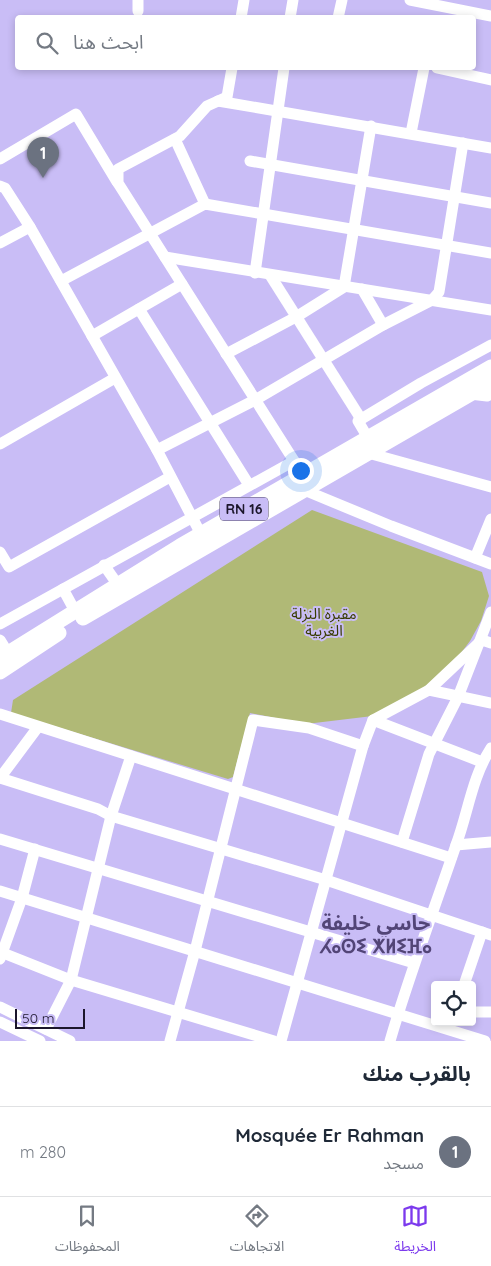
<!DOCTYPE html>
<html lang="ar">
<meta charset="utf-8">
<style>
:root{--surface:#fff;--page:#f6f6f7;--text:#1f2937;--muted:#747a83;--line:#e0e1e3;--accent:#7c3aed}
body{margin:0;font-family:Quicksand,"Noto Sans Arabic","Noto Sans Tifinagh",sans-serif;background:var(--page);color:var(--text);direction:rtl}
.controls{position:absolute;right:15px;bottom:15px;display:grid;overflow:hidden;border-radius:5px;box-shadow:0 2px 8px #0003}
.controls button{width:45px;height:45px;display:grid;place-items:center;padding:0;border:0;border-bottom:1px solid var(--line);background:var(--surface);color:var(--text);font:25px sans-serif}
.scale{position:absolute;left:15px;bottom:12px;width:70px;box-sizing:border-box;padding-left:5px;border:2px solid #1c162b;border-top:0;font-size:14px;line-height:18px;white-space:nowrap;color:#1c162b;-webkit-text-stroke:4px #c9bdf6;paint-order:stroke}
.you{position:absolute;left:300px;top:470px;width:18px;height:18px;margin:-12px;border:4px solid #fff;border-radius:50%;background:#1a73e8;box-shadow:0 0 0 8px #1a73e833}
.badge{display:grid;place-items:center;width:32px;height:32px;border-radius:50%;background:var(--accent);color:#fff;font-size:16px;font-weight:700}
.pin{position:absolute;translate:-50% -41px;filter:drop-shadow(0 1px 2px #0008)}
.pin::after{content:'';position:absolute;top:26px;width:18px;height:15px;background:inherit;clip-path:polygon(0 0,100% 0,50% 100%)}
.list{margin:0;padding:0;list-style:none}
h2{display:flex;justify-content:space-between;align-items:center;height:65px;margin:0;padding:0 20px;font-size:21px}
h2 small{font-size:16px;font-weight:400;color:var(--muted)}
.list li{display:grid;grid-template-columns:32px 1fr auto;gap:15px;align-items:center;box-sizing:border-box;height:90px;padding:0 20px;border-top:1px solid var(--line)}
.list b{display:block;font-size:19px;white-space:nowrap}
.list p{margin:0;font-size:16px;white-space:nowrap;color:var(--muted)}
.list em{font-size:16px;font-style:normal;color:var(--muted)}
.icon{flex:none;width:28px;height:28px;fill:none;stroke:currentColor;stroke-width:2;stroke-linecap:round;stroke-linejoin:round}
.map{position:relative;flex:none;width:491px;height:1041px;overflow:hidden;direction:ltr}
.search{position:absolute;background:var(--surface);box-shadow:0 2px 8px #0003;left:15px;right:15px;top:15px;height:55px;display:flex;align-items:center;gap:12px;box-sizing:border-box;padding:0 18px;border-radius:5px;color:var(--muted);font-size:19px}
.sheet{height:155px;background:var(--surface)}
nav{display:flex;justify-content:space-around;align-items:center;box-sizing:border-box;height:70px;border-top:1px solid var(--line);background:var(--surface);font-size:14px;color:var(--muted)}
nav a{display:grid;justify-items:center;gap:2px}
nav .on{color:var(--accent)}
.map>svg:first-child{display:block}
.green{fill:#b0b976}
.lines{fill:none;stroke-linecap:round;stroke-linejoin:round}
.minor{stroke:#fff;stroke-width:11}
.major{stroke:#fff;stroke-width:15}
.labels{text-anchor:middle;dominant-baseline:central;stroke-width:4;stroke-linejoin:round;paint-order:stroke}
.shield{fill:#c9bdf6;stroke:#504868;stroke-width:1}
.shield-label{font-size:14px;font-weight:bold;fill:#1c162b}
.park-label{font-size:15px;fill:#383c02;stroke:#c9bdf6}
.district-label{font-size:20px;font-weight:bold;fill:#524577;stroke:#c9bdf6}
</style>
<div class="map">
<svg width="491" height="1041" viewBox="0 0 491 1041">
<rect width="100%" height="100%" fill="#c9bdf6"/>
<polygon class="green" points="312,510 482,572 489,596 481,621 470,641 455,661 429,684 381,715 306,724 250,713 233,777 228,779 11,713 13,700"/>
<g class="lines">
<g class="minor">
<polyline points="138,0 138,11"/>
<polyline points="410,0 491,16"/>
<polyline points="241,18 244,0"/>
<polyline points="290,18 293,0"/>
<polyline points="338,18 342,0"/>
<polyline points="232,68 227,97 207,106 180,136 118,169 118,183 303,475"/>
<polyline points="437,68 491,80"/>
<polyline points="218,101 491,148"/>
<polyline points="411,133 424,68"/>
<polyline points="175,139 205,204"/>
<polyline points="0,159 76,114 117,182"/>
<polyline points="250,161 491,203"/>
<polyline points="0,186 5,188 30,227 157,450 204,540"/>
<polyline points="0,243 30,227"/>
<polyline points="165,257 491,310"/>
<polyline points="255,273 284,68"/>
<polyline points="270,275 361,419"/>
<polyline points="61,281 205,204 491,253"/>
<polyline points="362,289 383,325"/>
<polyline points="139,309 249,485"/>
<polyline points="92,336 182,284"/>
<polyline points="226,354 296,317 344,287 371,126"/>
<polyline points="470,394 487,396 491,394"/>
<polyline points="368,438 358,421 421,383 491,345"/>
<polyline points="0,444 115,378"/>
<polyline points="157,450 255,400 383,325 432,300 439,292 463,143"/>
<polyline points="368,453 491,487"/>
<polyline points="304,490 391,526 491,564"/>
<polyline points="0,552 9,567 170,477"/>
<polyline points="475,558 491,519"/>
<polyline points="104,565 118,585"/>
<polyline points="63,589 75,611"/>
<polyline points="0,624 294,461"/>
<polyline points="0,640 8,653"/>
<polyline points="429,690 491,703"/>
<polyline points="0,714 451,858"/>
<polyline points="373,720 482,762"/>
<polyline points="0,778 98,809 111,816 326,880 491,935"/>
<polyline points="0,778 38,727"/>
<polyline points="0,839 414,963"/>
<polyline points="402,842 429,754 458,697 491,612"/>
<polyline points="456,845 491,842"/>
<polyline points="0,891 485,1041"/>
<polyline points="3,953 71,980 274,1041"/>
<polyline points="0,959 22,898 35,849"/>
<polyline points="464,985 482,932"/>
<polyline points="0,1007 70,1041"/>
<polyline points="472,1012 491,1012"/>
<polyline points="0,1022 40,1041"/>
<polyline points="46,1029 71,980 111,816 131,756"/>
<polyline points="170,1041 195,951 253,720 309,728 363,746"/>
<polyline points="281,1041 363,746 373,720 429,690 482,640 491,643"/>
<path d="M390,1041C409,975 434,910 456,845C468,813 472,777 491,748"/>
</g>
<g class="major">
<polyline points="83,618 491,382"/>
<polyline points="0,658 180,546 491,367"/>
<polyline points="0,672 59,633"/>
</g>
</g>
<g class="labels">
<rect class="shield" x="220" y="497.5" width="48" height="23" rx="4"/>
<g class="shield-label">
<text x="244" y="509">RN 16</text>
</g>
<g class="park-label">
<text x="324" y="613">مقبرة النزلة<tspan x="324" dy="17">الغربية</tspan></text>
</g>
<g class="district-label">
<text x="376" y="922">حاسي خليفة<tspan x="376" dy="23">ⵃⴰⵙⵉ ⵅⵍⵉⴼⴰ</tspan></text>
</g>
</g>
</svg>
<div class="controls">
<button><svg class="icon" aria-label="locate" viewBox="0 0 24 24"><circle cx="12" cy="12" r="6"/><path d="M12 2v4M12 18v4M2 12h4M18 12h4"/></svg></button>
</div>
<div class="scale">50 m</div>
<div class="you"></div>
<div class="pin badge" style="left:43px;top:178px;background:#6b7280">1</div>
<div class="search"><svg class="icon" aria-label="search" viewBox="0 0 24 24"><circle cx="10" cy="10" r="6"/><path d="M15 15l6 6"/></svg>ابحث هنا</div>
</div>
<section class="sheet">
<h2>بالقرب منك<small></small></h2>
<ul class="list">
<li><span class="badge" style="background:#6b7280">1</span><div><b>Mosquée Er Rahman</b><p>مسجد</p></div><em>280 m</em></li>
</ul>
</section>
<nav>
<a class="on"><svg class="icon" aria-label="map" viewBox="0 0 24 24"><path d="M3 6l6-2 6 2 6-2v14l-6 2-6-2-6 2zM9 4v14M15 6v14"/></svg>الخريطة</a>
<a><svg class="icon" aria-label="directions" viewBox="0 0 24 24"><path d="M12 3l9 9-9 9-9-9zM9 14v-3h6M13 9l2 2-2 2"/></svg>الاتجاهات</a>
<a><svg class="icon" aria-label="saved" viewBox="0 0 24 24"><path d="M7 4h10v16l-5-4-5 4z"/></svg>المحفوظات</a>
</nav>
